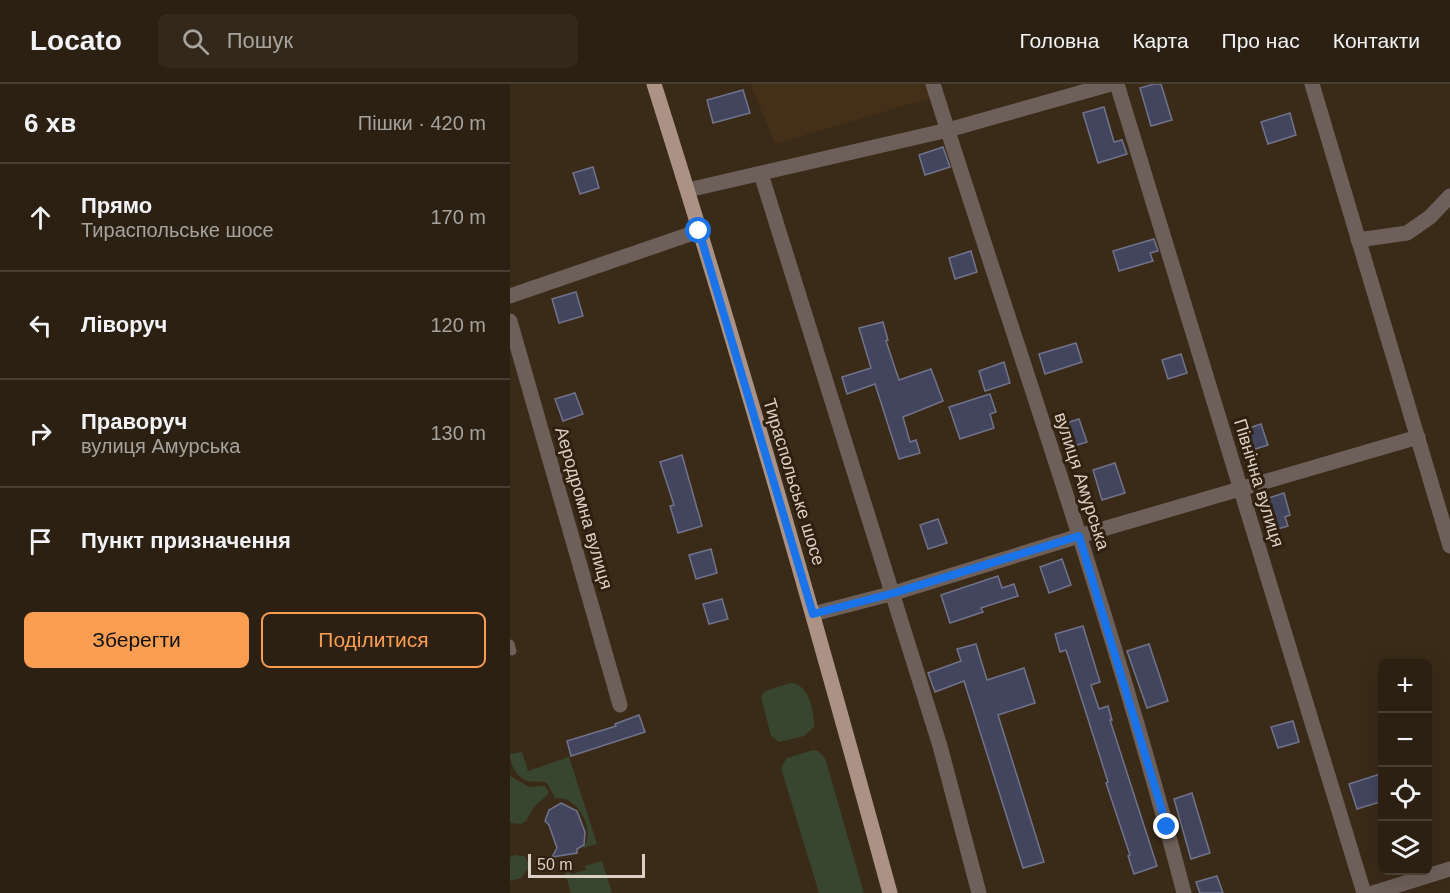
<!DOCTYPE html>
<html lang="uk">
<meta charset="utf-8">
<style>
:root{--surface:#2c2012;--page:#34281b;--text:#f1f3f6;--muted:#a6a39f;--line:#483e32;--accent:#fb9e51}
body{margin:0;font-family:Arial,sans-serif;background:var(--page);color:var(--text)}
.controls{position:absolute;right:18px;bottom:18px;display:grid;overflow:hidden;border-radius:9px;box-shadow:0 6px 24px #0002}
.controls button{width:54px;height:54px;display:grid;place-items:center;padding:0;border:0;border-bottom:2px solid var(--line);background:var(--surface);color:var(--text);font:30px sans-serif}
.scale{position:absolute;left:18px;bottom:15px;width:117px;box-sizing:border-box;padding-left:6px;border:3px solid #dbd0c5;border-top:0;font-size:16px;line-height:21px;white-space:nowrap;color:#dbd0c5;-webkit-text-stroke:4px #30200f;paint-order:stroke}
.stop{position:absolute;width:18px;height:18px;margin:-14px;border:4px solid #1a73e8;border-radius:50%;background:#fff}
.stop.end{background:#1a73e8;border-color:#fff;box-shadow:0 2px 6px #0008}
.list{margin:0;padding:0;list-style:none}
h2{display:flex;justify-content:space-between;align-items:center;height:78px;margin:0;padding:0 24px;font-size:26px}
h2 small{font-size:20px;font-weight:400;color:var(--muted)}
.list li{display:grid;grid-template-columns:39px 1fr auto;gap:18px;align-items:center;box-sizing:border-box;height:108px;padding:0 24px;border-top:2px solid var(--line)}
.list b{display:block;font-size:22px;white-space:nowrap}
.list p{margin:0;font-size:20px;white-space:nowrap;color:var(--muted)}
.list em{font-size:20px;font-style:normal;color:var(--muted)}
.actions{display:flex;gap:12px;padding:18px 24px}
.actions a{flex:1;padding:14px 0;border:2px solid var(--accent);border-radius:9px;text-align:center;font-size:21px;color:var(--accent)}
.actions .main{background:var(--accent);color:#111}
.icon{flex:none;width:33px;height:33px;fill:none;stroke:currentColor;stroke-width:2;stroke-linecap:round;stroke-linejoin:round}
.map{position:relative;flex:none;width:940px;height:809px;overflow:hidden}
header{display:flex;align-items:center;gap:36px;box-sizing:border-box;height:84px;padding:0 30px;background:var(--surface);border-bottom:2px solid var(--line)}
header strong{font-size:28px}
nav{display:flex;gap:33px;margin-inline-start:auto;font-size:21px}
.search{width:420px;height:54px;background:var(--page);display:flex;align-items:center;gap:15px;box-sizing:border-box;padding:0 21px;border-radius:9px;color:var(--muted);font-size:22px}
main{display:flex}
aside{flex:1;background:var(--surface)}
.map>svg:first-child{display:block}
.built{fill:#442f18}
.green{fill:#384630}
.building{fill:#43455e;stroke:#71738c;stroke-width:1.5}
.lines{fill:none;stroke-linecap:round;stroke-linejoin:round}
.service{stroke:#6d605a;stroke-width:9}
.minor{stroke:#6d605a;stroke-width:15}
.primary{stroke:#ab9284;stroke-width:15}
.route{stroke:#1a73e8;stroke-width:8}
.labels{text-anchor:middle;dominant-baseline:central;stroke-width:6;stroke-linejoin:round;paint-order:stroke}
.street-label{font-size:18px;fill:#dbd0c5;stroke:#30200f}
</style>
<header>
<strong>Locato</strong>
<div class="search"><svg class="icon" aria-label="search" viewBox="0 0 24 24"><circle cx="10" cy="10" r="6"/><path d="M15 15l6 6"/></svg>Пошук</div>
<nav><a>Головна</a><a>Карта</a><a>Про нас</a><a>Контакти</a></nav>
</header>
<main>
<aside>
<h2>6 хв<small>Пішки · 420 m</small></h2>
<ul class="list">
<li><svg class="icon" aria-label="ahead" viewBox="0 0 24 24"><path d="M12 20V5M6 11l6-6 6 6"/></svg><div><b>Прямо</b><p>Тираспольське шосе</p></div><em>170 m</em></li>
<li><svg class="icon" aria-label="left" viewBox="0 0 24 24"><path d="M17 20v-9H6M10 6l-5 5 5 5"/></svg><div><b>Ліворуч</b></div><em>120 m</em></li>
<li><svg class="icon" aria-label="right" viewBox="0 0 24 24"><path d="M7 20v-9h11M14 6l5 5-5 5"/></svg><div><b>Праворуч</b><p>вулиця Амурська</p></div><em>130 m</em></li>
<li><svg class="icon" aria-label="arrive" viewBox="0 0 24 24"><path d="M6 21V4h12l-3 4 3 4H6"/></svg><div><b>Пункт призначення</b></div></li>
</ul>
<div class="actions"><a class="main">Зберегти</a><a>Поділитися</a></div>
</aside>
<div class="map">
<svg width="940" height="809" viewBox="0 0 940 809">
<rect width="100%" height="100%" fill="#3a2a18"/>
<polygon class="built" points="240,0 417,0 421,14 265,60"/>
<g class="green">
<path d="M280,599C299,599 304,627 304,643L294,652L269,658L261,652L251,613L255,607Z"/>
<polygon points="303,666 308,667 315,674 354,809 309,809 271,684 277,674"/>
<path d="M12,668L18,687L59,673L87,760L73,764C85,751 73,721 55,715C52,714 49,715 45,714L37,699C30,696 24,699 18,697C6,693 0,681 0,670Z"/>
<polygon points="0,692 19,703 34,702 38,706 38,710 24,723 16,737 11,740 0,739"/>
<polygon points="5,771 14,772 18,778 18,785 11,794 0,797 0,773"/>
<polygon points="92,777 102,809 61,809 55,789 60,788 62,790 76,786 75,782"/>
</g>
<g class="building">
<polygon points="644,0 651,0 662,36 641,42 630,4"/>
<polygon points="233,6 240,29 203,39 197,16"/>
<polygon points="594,23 604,58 612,56 617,70 588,79 573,29"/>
<polygon points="780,29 786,51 758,60 751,38"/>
<polygon points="433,63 440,83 415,91 409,71"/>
<polygon points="83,83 89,104 70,110 63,89"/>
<polygon points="644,155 648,167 640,169 643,177 609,187 603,167"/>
<polygon points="461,167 467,188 445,195 439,174"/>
<polygon points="66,208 73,232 49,239 42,215"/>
<polygon points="373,238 378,256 376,257 389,296 421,285 433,317 393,333 400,358 406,356 410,369 389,375 365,300 337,310 332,293 361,284 349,244"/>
<polygon points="566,259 572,278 535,290 529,270"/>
<polygon points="671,270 677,289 658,295 652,276"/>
<polygon points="494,278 500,299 475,307 469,287"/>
<polygon points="65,309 73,330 53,337 45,315"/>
<polygon points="480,310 486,328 480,330 484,344 450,355 439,323"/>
<polygon points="569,335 577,358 558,364 550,341"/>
<polygon points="751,340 758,361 733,369 727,348"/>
<polygon points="172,371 192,442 168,449 160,422 164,421 150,378"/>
<polygon points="605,379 615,409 592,416 583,386"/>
<polygon points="774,409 780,431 775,433 778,442 764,446 755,415"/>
<polygon points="428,435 437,459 418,465 410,441"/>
<polygon points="201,465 207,489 186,495 179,471"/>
<polygon points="552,475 561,501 539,509 530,483"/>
<polygon points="488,492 492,504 504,500 508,512 471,524 473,528 440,539 431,511"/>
<polygon points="212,515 218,535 199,540 193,520"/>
<polygon points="573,542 590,598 581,601 589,625 598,622 602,636 600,636 647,782 624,790 618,772 620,771 596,699 598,698 556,566 550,568 545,550"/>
<polygon points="466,560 477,596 514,584 525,619 488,631 534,778 513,784 454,597 425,608 418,589 451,577 447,565"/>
<polygon points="639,560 658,617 637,624 617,567"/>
<polygon points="129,631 135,648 61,672 57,657 106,642 105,640"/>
<polygon points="783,637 789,658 768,664 761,643"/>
<polygon points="873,689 873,717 847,725 839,700"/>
<polygon points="682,709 700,769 681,775 664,715"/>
<polygon points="51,719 67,727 75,748 74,761 67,765 67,769 42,773 47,764 39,741 35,737 39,726"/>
<polygon points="707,792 713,809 690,809 686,798"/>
</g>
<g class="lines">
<polyline class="service" points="0,560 2,567"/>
<g class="minor">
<path d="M423,0C508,269 603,536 674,809"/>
<polyline points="607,0 854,809"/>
<polyline points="802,0 940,462"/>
<polyline points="251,90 430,662 469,809"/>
<polyline points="178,106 438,46 601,0"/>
<polyline points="848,156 897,149 920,133 940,112"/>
<polyline points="0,212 189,147"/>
<polyline points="0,237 110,621"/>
<polyline points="303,530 384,509 569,452 908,353"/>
<polyline points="863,809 940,785"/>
</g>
<path class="primary" d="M144,0C229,268 306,538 380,809"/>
</g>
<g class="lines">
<polyline class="route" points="189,147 303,530 384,509 569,452 657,743"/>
</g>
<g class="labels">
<g class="street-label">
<text transform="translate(572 397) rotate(72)">вулиця Амурська</text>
<text transform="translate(284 398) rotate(73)">Тираспольське шосе</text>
<text transform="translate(749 399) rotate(73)">Північна вулиця</text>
<text transform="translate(74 424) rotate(74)">Аеродромна вулиця</text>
</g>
</g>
</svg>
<div class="controls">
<button>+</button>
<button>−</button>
<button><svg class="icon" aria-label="locate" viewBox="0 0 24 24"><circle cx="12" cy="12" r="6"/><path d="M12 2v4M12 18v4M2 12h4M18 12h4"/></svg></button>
<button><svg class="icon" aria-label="layers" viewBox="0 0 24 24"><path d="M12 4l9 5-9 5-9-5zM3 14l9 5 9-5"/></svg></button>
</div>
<div class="scale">50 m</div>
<div class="stop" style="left:189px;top:147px"></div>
<div class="stop end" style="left:657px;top:743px"></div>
</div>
</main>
